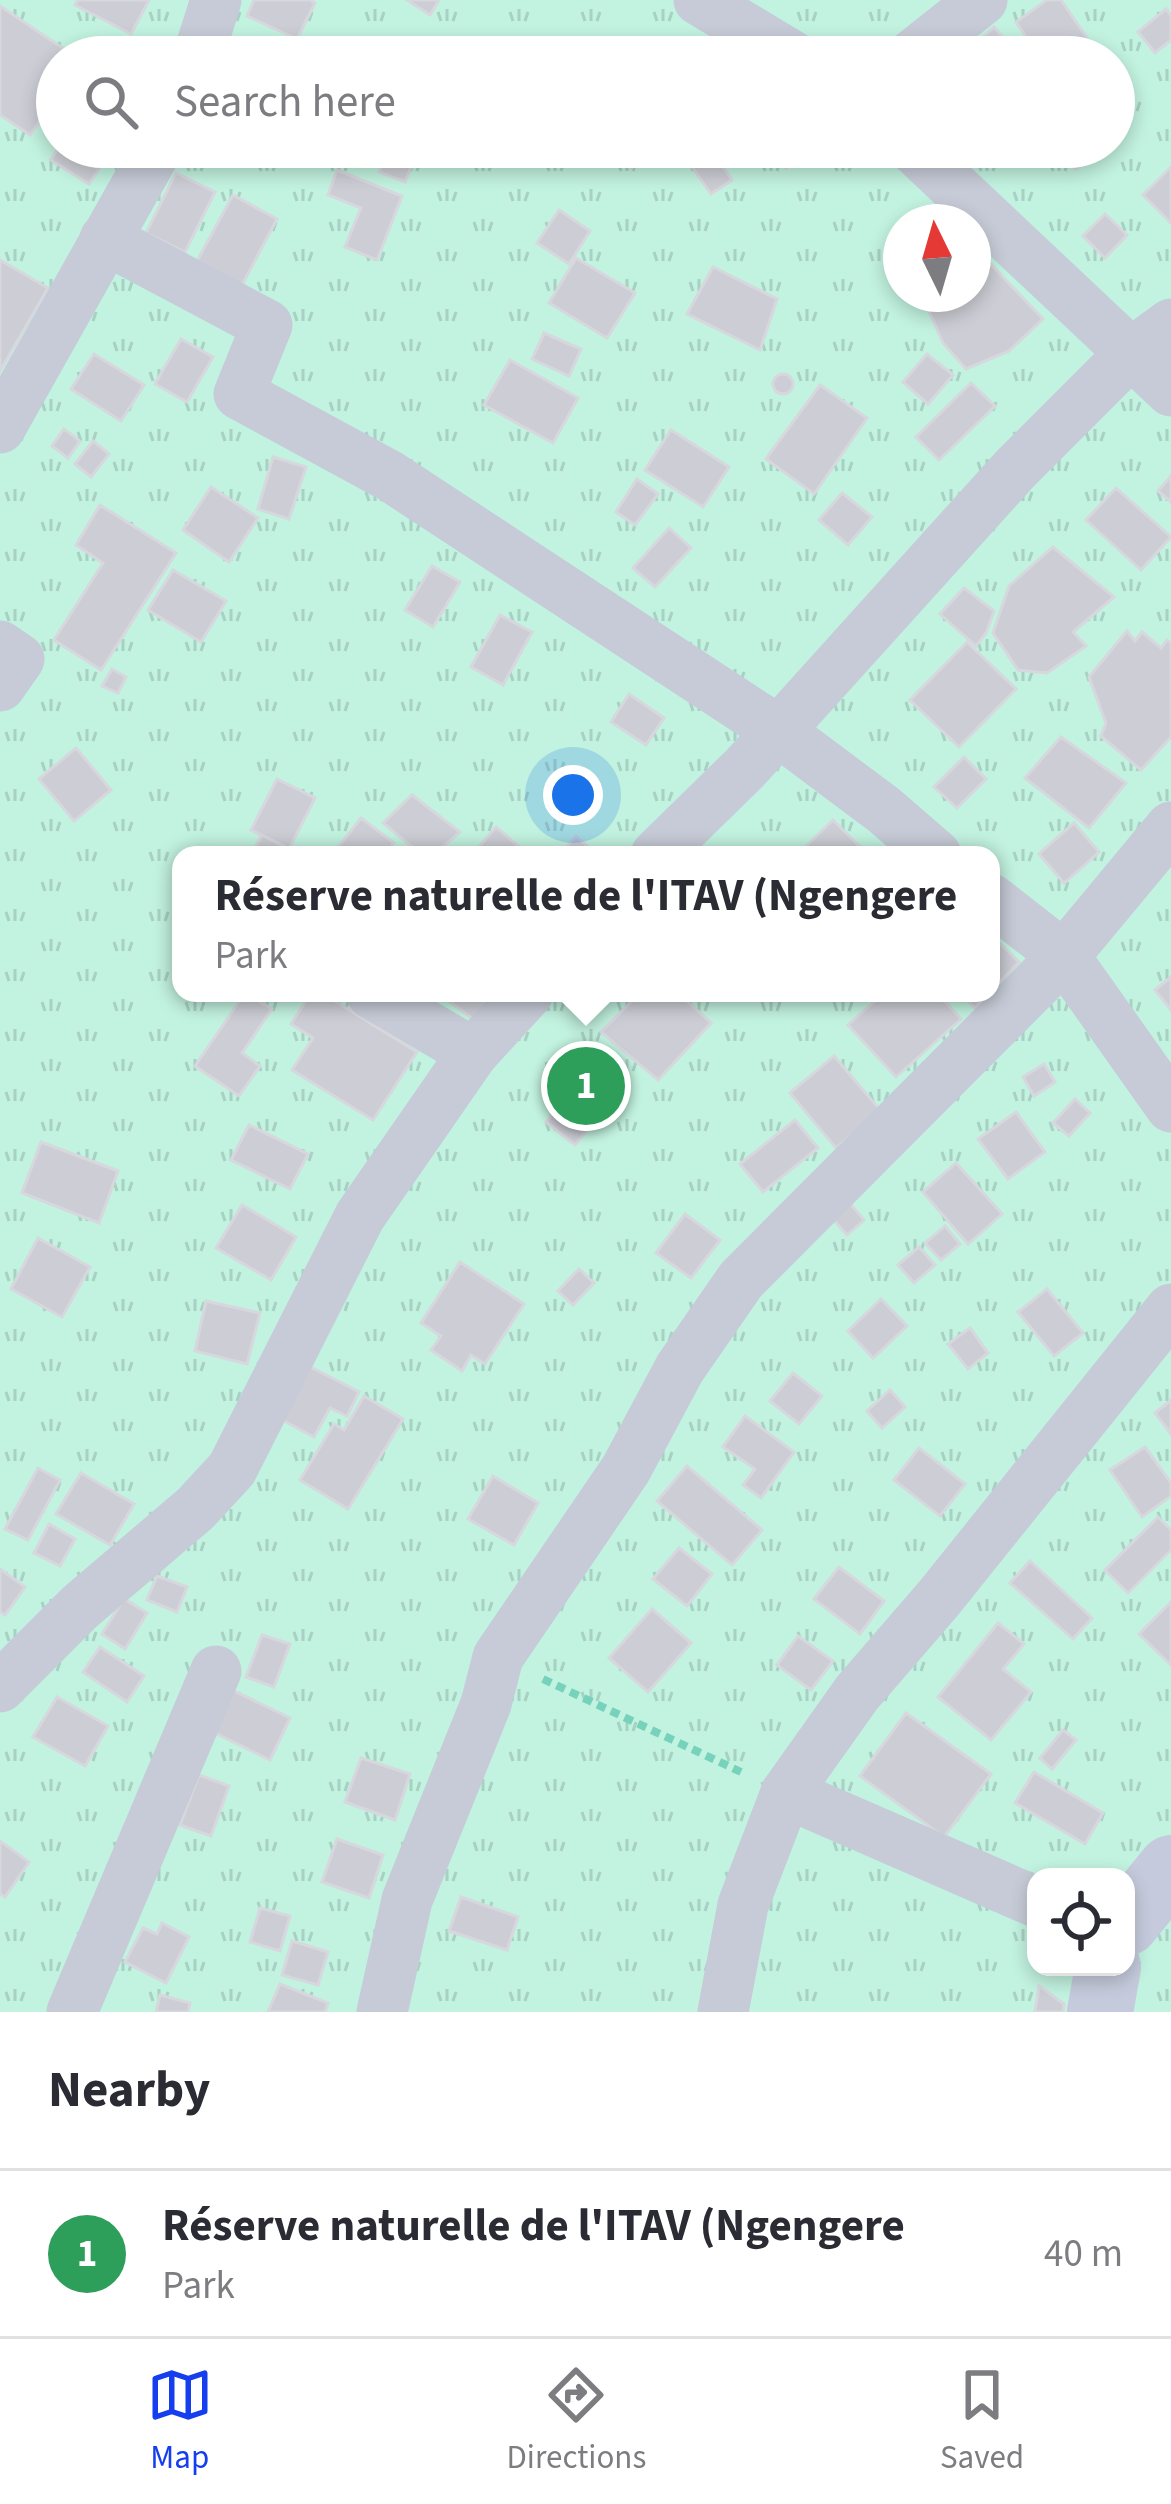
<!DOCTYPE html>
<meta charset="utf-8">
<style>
:root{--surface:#fff;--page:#f7f7f7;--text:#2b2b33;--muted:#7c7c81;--line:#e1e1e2;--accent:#143eee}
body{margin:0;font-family:"Source Sans 3",sans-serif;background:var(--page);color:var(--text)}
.controls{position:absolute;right:36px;bottom:36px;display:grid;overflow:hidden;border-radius:24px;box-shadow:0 6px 18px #0003}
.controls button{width:108px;height:108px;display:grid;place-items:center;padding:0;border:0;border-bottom:3px solid var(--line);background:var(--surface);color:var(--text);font:60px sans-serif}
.compass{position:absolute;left:883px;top:204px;width:108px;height:108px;border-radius:50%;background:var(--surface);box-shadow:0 6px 18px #0003;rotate:355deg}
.you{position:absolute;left:573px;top:795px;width:42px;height:42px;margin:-30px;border:9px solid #fff;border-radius:50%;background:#1a73e8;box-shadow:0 0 0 18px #1a73e833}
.badge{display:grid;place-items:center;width:78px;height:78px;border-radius:50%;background:var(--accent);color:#fff;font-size:39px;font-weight:700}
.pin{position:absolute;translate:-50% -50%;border:6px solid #fff;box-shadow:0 3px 12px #0006}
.popup{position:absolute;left:172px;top:846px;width:828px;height:156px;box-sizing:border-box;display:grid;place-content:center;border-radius:24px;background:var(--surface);filter:drop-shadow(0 3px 9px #0005);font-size:39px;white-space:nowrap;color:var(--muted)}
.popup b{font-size:45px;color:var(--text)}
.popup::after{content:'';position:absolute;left:50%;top:100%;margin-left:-24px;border:24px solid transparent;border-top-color:var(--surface)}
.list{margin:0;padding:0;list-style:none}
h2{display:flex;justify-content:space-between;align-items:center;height:156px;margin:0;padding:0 48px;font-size:51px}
h2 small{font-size:39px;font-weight:400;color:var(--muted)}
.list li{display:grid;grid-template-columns:78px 1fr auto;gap:36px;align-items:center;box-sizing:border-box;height:168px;padding:0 48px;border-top:3px solid var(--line)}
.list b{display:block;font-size:45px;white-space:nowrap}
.list p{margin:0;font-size:39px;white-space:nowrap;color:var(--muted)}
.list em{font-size:39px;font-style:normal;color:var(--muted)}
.icon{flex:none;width:66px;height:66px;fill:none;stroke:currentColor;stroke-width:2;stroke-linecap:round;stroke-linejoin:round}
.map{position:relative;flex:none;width:1171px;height:2012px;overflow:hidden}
.search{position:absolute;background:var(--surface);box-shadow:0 6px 18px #0003;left:36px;right:36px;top:36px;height:132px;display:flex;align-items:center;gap:30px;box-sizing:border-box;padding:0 42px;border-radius:66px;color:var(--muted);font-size:45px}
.sheet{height:324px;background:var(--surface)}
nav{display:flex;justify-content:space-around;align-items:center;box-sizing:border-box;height:168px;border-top:3px solid var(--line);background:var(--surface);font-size:33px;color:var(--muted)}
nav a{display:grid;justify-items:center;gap:6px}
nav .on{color:var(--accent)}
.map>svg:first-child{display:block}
.park{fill:url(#park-tufts);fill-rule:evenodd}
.building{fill:#cdced5;stroke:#d7d7de;stroke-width:3}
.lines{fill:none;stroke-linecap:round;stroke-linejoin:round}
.path{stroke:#77d2bc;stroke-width:8;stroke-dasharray:9 6;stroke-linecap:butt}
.street{stroke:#c6cbd7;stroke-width:51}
.secondary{stroke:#c5cbdc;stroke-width:66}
</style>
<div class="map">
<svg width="1171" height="2012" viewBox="0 0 1171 2012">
<defs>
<pattern id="park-tufts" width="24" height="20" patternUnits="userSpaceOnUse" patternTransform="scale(3)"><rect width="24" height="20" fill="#c2f2e0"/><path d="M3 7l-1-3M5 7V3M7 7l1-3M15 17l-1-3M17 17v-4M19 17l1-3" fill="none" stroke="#a8d1c3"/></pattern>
</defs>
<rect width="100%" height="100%" fill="#f5f3f3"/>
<path class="park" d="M0,0H1171V2012H0ZM57,57H1114V147H57ZM901,222H973V294H901ZM181,855H991V993H181ZM1036,1877H1126V1967H1036Z"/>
<g class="building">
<polygon points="78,0 149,0 131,34 75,5"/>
<polygon points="254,0 310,0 315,3 297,39 247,16"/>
<polygon points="407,0 439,0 430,15"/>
<polygon points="1047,0 1061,0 1098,54 1040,57 1016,22"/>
<polygon points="0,6 76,57 57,57 57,96 30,135 0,115"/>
<polygon points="1166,9 1171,16 1171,40 1155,53 1138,32"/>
<polygon points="994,27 1021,57 961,57"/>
<polygon points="659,46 698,55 697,57 657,57"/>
<polygon points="59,147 113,147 89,184 51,160"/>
<polygon points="355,147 419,147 405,182 379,172 385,159"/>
<polygon points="601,147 619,147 637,158 632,168"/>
<polygon points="694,147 710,147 732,180 711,194 683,154"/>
<polygon points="755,147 801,147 786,168"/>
<polygon points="1061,147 1081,147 1091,155 1076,169 1054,153"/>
<polygon points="1171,167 1171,223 1143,195"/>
<polygon points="337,170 402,196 377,260 345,247 361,208 328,195"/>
<polygon points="176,173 215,192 185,252 146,233"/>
<polygon points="233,195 277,219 242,285 197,261"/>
<polygon points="559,210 590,231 569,264 537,243"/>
<polygon points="1105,214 1127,235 1105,258 1083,236"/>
<polygon points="980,253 1043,319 1009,351 966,369 943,343 925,302 934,294 973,294 973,259"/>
<polygon points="576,258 635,293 607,338 549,303"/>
<polygon points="0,260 48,288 0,371"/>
<polygon points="713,267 777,299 760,350 687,314"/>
<polygon points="544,333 581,349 569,376 532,359"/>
<polygon points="181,339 213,357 187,402 155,384"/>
<polygon points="94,354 144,385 121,421 71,389"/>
<polygon points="927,354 953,375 928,404 903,382"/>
<polygon points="510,360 578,398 553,443 484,405"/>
<circle cx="783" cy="384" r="10"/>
<polygon points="971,383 995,406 939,460 916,437"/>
<polygon points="820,385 867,418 814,494 766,459"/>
<polygon points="64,429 80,441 68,458 52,446"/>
<polygon points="671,430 729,467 703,507 645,470"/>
<polygon points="93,441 109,454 91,477 75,464"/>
<polygon points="273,457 306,467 289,519 258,509"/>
<polygon points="1171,476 1171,502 1158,491"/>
<polygon points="637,479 658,494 635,525 616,512"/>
<polygon points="211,487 258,518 229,562 183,530"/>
<polygon points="1116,488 1171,537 1141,570 1086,520"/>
<polygon points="842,493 872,517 848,545 819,520"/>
<polygon points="100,505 176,553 101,670 54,640 103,563 76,545"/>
<polygon points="669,528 691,548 655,587 633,568"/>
<polygon points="1053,547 1114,597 1073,632 1086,646 1047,673 1018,670 993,633 1009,586"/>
<polygon points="432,566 460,582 433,627 405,610"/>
<polygon points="173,570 226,601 201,642 148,610"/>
<polygon points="964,588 994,611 986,633 976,646 940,614"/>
<polygon points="500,615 532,632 503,685 471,667"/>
<polygon points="1127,631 1135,641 1142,632 1161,648 1167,640 1171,643 1171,737 1141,770 1101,736 1106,723 1089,677"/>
<polygon points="967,642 1016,689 959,747 910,700"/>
<polygon points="112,669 126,677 118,693 102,686"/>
<polygon points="629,694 664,718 646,745 611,722"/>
<polygon points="1061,737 1126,783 1089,828 1025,778"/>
<polygon points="76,748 111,790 74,821 39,779"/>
<polygon points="964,757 986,779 957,808 934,787"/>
<polygon points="277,779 315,798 289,849 251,830"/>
<polygon points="412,795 460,832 433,855 422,855 383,823"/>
<polygon points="361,818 394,843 385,855 332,855"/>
<polygon points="833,820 868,855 797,855"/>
<polygon points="1074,823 1099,852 1064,883 1039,854"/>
<polygon points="496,827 529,855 472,855"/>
<polygon points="262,835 289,849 285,855 251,855"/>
<polygon points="576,836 597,855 560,855"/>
<polygon points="991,935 1019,962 991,991"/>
<polygon points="1171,977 1171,1010 1155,990"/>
<polygon points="245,993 272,1009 242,1053 260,1066 239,1096 195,1066"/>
<polygon points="311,993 322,993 417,1052 373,1120 292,1070 313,1038 291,1024"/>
<polygon points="438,993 493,993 473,1019"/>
<polygon points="640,993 678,993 711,1023 658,1080 601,1032"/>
<polygon points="884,993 937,993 961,1019 896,1077 848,1025"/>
<polygon points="960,993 989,993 975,1008"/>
<polygon points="834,1056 881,1111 836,1148 790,1093"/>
<polygon points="1044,1064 1055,1082 1034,1096 1023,1077"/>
<polygon points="565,1098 594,1121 575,1145 546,1122"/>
<polygon points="1075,1099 1090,1113 1069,1136 1053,1123"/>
<polygon points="1016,1112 1045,1152 1008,1179 978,1139"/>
<polygon points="795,1120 818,1148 763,1192 740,1164"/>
<polygon points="249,1125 308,1154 290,1189 231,1160"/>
<polygon points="41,1142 118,1171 99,1223 22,1193"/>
<polygon points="956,1163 1002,1214 968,1244 923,1192"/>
<polygon points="843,1195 864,1220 847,1235 826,1211"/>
<polygon points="242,1205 296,1237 271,1280 216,1248"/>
<polygon points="685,1214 720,1240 691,1278 656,1253"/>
<polygon points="945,1226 960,1244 941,1260 925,1243"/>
<polygon points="38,1238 90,1267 62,1317 11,1289"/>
<polygon points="919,1247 935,1265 914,1283 898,1265"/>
<polygon points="460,1262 524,1304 485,1364 471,1355 462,1371 431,1350 441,1336 421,1323"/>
<polygon points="579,1269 594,1283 573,1305 558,1291"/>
<polygon points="1047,1289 1083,1333 1054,1356 1018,1312"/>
<polygon points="881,1299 907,1326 873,1358 848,1331"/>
<polygon points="206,1301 260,1313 247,1364 195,1351"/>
<polygon points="970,1328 988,1353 968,1369 948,1344"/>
<polygon points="301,1362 359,1392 347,1416 330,1408 314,1437 273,1415"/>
<polygon points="793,1373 822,1396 799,1424 770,1401"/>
<polygon points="890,1390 905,1407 882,1428 867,1411"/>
<polygon points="364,1396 403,1419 348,1509 300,1480 334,1424 344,1430"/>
<polygon points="1171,1400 1171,1434 1155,1413"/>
<polygon points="745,1416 794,1452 761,1498 743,1485 755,1469 723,1447"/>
<polygon points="1145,1447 1171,1483 1171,1496 1142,1517 1110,1470"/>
<polygon points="919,1448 965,1484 940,1516 894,1480"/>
<polygon points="687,1466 762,1530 732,1565 657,1501"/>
<polygon points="38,1468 60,1480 28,1540 5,1529"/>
<polygon points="81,1473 134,1504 110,1545 56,1514"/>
<polygon points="493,1476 538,1503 514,1545 468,1519"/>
<polygon points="1158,1517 1171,1530 1171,1550 1128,1593 1105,1570"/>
<polygon points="49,1524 75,1539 60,1566 34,1553"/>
<polygon points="679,1548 712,1574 687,1606 653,1579"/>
<polygon points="1030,1561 1092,1618 1073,1639 1010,1583"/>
<polygon points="839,1567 884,1601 860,1634 814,1599"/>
<polygon points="0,1569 25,1587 5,1615 0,1612"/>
<polygon points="157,1576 187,1587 177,1612 147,1600"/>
<polygon points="124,1599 147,1613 125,1649 102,1634"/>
<polygon points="1171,1602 1171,1665 1139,1634"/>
<polygon points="652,1609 691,1643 648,1692 609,1658"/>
<polygon points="998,1623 1024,1644 1003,1669 1031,1692 991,1740 938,1697"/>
<polygon points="262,1635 290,1644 274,1687 246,1677"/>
<polygon points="798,1636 833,1661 811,1690 777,1665"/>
<polygon points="100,1647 144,1676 127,1702 83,1672"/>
<polygon points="226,1687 290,1718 270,1760 207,1729"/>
<polygon points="57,1697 108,1726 85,1766 33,1737"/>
<polygon points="906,1713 991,1774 944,1837 860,1776"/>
<polygon points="1063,1730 1076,1740 1052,1769 1040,1758"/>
<polygon points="361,1758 410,1774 395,1820 345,1802"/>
<polygon points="1034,1772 1103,1813 1085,1844 1015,1803"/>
<polygon points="199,1775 229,1786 211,1836 180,1825"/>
<polygon points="337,1839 383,1855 369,1898 322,1882"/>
<polygon points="0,1841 29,1862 5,1897 0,1894"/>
<polygon points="461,1897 518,1917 507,1950 449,1931"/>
<polygon points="260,1908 290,1916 280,1951 250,1942"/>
<polygon points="162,1923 189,1937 166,1983 125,1962 143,1928 157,1934"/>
<polygon points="292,1941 328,1952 318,1985 282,1975"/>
<polygon points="280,1984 328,2003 325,2012 268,2012"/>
<polygon points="1039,1986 1064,2004 1063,2012 1035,2012"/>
<polygon points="160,1995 190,2003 188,2012 156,2012"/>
</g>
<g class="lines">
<polyline class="path" points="543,1679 741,1772"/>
<g class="street">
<polyline points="699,0 794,57"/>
<polyline points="198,57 216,0"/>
<polyline points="910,57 982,0"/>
<polyline points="912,147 1171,391"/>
<polyline points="105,239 267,325 239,394 390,476 777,730 884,810 936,855"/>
<polyline points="0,428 158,147"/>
<polyline points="0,646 19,659 0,686"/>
<polyline points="656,855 745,768 1015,469 1130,354 1171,324"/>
<polyline points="991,899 1064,956 1171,1107"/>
<polyline points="371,993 473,1053"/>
<polyline points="0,1687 80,1607 196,1508 232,1469 360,1216 473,1053 528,993"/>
<polyline points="786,1793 1036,1902"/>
<polyline points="72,2012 216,1671"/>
<polyline points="382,2012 407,1900 486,1704 498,1657 626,1469 680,1368 741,1280 1064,956 1171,827"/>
<polyline points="723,2012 743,1905 786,1793 857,1693 939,1598 1171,1309"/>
</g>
<g class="secondary">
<polyline points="1126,1923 1171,1868"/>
<polyline points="1100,2012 1108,1967"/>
</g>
</g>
</svg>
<div class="controls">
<button><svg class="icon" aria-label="locate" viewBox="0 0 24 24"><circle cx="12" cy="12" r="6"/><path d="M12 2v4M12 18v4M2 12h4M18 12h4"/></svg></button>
</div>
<svg class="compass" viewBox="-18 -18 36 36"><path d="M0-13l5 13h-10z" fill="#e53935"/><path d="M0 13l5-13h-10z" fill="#7c7c81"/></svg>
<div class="you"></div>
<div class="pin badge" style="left:586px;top:1086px;background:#2e9e5b">1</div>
<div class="popup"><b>Réserve naturelle de l'ITAV (Ngengere</b>Park</div>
<div class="search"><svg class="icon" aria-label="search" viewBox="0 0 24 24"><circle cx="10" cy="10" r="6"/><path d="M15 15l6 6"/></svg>Search here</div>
</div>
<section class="sheet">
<h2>Nearby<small></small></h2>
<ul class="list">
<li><span class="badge" style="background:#2e9e5b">1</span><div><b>Réserve naturelle de l'ITAV (Ngengere</b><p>Park</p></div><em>40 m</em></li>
</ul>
</section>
<nav>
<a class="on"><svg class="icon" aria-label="map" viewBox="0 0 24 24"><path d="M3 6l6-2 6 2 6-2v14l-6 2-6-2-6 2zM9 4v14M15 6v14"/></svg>Map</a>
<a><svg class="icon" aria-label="directions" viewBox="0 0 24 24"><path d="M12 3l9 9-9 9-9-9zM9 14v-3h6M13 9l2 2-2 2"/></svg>Directions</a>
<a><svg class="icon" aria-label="saved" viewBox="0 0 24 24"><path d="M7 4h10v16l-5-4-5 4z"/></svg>Saved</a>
</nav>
